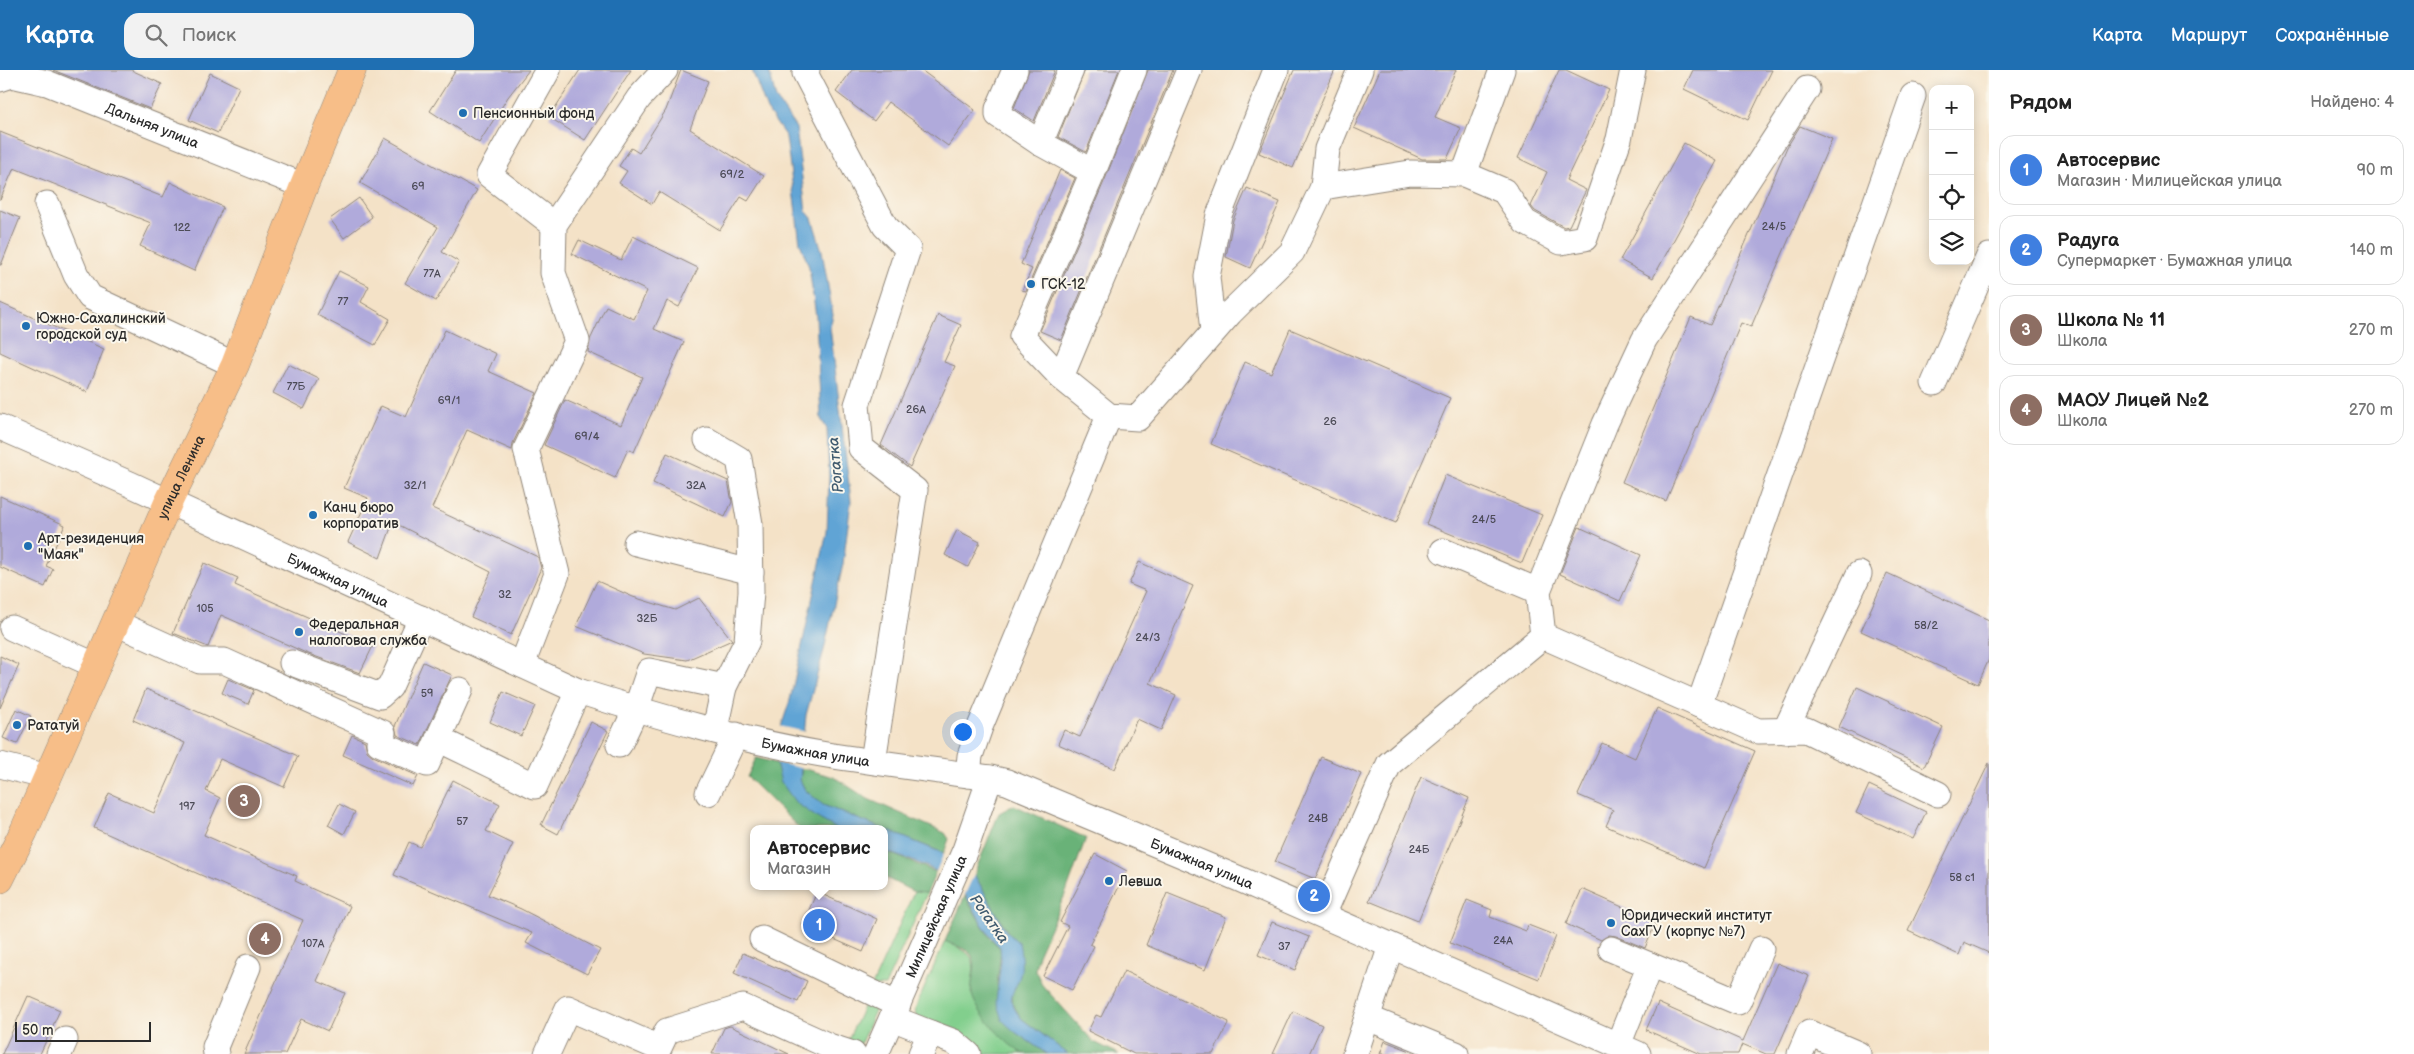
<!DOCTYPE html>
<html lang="ru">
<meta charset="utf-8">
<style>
:root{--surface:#fff;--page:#f2f2f2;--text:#222;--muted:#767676;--line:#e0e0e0;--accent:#1f6fb2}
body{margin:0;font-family:"Balsamiq Sans",sans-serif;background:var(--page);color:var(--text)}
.controls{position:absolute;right:15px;top:15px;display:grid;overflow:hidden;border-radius:10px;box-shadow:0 2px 12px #0003}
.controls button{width:45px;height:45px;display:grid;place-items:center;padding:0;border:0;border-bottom:1px solid var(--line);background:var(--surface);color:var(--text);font:25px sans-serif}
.scale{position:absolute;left:15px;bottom:12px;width:136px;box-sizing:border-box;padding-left:5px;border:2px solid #2b2b2b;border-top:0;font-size:14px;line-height:18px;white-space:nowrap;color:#2b2b2b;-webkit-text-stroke:4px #fbf7ec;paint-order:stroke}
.you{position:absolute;left:962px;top:661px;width:18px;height:18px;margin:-12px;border:4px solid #fff;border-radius:50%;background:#1a73e8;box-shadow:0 0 0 8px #1a73e833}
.badge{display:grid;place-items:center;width:32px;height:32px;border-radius:50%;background:var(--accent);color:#fff;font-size:16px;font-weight:700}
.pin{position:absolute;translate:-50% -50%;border:2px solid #fff;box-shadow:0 1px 5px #0006}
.popup{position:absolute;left:750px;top:755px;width:138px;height:65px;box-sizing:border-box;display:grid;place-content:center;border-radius:10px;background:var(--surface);filter:drop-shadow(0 1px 4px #0005);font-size:16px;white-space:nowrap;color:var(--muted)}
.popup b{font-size:19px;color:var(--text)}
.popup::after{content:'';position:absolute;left:50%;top:100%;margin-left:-10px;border:10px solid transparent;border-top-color:var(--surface)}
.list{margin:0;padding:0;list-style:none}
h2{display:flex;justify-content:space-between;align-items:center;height:65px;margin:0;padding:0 20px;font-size:21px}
h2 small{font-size:16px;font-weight:400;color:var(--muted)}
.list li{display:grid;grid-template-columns:32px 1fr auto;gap:15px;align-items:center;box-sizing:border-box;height:70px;margin:0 10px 10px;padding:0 10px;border:1px solid var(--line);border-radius:15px}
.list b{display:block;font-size:19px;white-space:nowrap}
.list p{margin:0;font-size:16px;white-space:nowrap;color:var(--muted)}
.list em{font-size:16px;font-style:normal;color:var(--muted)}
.icon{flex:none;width:28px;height:28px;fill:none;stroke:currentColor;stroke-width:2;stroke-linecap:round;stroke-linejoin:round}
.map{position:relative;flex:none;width:1989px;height:984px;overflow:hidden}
header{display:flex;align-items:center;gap:30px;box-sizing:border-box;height:70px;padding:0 25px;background:var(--accent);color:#fff}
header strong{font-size:24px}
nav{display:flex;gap:28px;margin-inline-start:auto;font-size:18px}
.search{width:350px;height:45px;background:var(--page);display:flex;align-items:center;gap:12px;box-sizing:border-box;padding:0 18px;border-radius:15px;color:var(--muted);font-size:19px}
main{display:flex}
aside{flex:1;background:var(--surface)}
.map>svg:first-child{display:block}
.green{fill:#82cf8d;stroke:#567d5c}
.forest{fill:#69b278;stroke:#4a6e52}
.water{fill:#60a4d5;stroke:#466880}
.pier{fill:#f4e2c7}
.building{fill:#b0aadb}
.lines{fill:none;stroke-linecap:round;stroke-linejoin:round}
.minor-casing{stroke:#908679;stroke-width:27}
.major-casing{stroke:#908679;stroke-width:29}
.minor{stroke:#fff;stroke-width:25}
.major{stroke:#f7be88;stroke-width:28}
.poi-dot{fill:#1f6fb2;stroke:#fbf7ec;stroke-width:2}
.labels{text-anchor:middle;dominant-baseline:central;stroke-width:4;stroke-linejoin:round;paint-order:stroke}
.number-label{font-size:11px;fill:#4c4b57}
.poi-label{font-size:14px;fill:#2b2b2b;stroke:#fbf7ec;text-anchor:start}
.street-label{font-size:14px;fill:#2b2b2b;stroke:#fbf7ec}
.water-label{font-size:15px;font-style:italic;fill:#405b6f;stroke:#fbf7ec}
</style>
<header>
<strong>Карта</strong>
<div class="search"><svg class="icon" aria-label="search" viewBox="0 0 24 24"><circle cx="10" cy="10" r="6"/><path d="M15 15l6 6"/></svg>Поиск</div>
<nav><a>Карта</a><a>Маршрут</a><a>Сохранённые</a></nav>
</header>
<main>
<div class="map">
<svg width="1989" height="984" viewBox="0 0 1989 984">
<rect width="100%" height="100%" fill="#fbf7ec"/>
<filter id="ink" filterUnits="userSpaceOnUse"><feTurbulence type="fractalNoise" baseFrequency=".02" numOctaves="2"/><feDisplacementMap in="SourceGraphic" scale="10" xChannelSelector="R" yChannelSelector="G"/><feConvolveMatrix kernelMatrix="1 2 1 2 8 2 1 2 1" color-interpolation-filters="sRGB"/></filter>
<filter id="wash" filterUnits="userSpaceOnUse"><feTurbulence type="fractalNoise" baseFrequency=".0096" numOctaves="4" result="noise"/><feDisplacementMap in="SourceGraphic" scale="20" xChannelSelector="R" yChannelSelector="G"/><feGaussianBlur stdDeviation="1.12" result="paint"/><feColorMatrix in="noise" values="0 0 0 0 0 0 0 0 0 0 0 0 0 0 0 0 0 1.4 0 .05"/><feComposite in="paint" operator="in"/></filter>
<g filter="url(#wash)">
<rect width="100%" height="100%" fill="#f4e2c7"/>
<g class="green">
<polygon points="914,822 927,823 885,916 872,916"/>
<path d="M945,871C979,887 975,887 971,923L1004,969L1025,984H977L916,947L915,939Z"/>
<polygon points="868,926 876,938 860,975 846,974"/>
</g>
<g class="forest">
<path d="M756,688L776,693C784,728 807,742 837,759H800L747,707Z"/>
<polygon points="802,698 834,707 868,729 945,763 949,769 944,783 823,735 805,720 800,710"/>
<polygon points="1014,735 1086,768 1067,820 1038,885 1035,900 1043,916 1094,972 1119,984 1068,984 1021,948 1013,934 1012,923 1021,902 1009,864 974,804 999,743"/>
<polygon points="884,781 936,802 927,823 914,822 884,807"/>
<path d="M965,826L990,868L1001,879L997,915L1015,962L1047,984C1041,984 1030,984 1024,984C1008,977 975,941 972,924C969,912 979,897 972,886C967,878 953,875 945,871Z"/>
</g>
<g class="water">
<polygon points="752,0 769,0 776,29 796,58 806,141 812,148 822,181 833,245 830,257 851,431 843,494 824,580 806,645 800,710 805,720 823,735 883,759 837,759 819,749 796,733 781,712 776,693 780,660 790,630 827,462 829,407 827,359 821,349 816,247 809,197 800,173 786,67 767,40"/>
<path d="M884,759L950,786L974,804L1006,861L1019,873C1021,881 1022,893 1021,901C1018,922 1001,924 1022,949L1068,984H1047L1015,962L1002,950L996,931L1001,890L1000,877C981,860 975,834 958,816C942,799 906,789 884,781Z"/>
</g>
<g class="pier">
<polygon points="779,656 807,662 804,699 774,692"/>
<polygon points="945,781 975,802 963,829 956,817 935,804"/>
</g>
<g id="blocks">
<g class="building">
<polygon points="53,0 131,0 162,14 150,39"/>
<polygon points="456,0 529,0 508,27 479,73 430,41"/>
<polygon points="580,0 631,0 585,70 549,47"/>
<polygon points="681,0 708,11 690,59 764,106 748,131 741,127 720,160 659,122 652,134 619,113 627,101 619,96 631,78 639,83 666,40"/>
<polygon points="852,0 921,0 975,40 948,76 888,32 874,51 836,22"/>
<polygon points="1029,0 1055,0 1034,51 1014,38"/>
<polygon points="1085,0 1119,0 1086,82 1058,67"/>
<polygon points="1148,0 1173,0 1061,270 1040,261 1106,107"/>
<polygon points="1294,0 1335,0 1293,98 1259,83"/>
<polygon points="1380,0 1456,0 1435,47 1461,58 1447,89 1422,89 1354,58"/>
<polygon points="1559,0 1566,0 1609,20 1566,110 1586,120 1569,156 1564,157 1535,141 1531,136 1547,102 1518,88"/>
<polygon points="1693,0 1772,0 1748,50 1684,19"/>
<polygon points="210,3 239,17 218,63 189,50"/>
<polygon points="1800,56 1832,69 1751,257 1741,253 1666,431 1622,412 1691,247 1710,255 1787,77"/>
<polygon points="0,62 163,127 170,112 223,137 194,201 140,176 151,153 14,98 0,130"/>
<polygon points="385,68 477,120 442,182 459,192 436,231 405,213 438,157 360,113"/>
<polygon points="1684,73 1717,91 1653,208 1620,190"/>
<polygon points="1060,100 1075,108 1026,221 1022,220 1032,199 1021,194"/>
<polygon points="1247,118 1280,132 1250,198 1226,187 1233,150"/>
<polygon points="359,128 372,147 344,168 330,149"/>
<polygon points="0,140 20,148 1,195 0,195"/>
<polygon points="633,166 698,198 679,237 667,231 654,259 684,272 634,382 628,379 615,408 544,375 565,330 621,355 642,307 588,282 590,270 606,236 634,249 647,221 572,184 579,170 621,190"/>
<polygon points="339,201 369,216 361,232 390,249 375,275 317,245"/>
<polygon points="0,233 104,279 87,322 0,282"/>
<polygon points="938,245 961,255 944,292 955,296 910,397 881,375"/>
<polygon points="1290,259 1450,328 1396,453 1211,374 1245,292 1271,303"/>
<polygon points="445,260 496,284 488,301 537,323 513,373 512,380 467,360 432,438 538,487 541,498 511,565 471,547 491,502 393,452 380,488 348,472 368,428 344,418 381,336 406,347"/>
<polygon points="288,294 319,309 304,339 273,323"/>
<polygon points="667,383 728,411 732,432 725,447 653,413"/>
<polygon points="1445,405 1542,445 1522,493 1426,454"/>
<polygon points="0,426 65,455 46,496 53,499 45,517 0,497"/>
<polygon points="1579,457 1641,485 1620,531 1560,504"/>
<polygon points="957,460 980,472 968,497 945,485"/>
<polygon points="1139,492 1193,516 1150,613 1176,625 1161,660 1137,649 1115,699 1058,674 1064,660 1080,667 1146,521 1129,514"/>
<polygon points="204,493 238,508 235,515 373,576 360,603 306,583 221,545 208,577 173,563"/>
<polygon points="1887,503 1989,550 1989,589 1978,614 1861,561"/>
<polygon points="597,511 633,527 675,540 699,528 732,570 687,590 644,584 576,556"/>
<polygon points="0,586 19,595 0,638"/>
<polygon points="423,592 452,605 420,675 397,665 395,656"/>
<polygon points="228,609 254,620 248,634 222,623"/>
<polygon points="1857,617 1943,657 1924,697 1839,657"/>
<polygon points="146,619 298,686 284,717 220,689 206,721 220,728 204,765 297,806 295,811 350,836 317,911 345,923 328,961 301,949 285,984 244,984 303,850 94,758 109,723 154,743 185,673 133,650"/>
<polygon points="503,622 535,636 521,666 490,652"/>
<polygon points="1657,638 1755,681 1704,798 1606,756 1613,740 1578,725 1602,673 1635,688"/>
<polygon points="16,639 31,646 17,674 3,668"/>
<polygon points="591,652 608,661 558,764 541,755"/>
<polygon points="352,665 365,671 367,681 373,686 418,706 413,716 343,685"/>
<polygon points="1321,687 1361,704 1315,809 1275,792"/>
<polygon points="1989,693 1989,883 1964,872 1959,885 1908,861"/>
<polygon points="1421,707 1469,728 1418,851 1369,831"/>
<polygon points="453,710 500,734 486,761 513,774 488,825 521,839 600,880 587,904 526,873 532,863 394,805 409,772 420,777"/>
<polygon points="1869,715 1926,742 1913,769 1856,743"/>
<polygon points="339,734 355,742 344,764 328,755"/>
<polygon points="1095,784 1127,801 1090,874 1094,876 1072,920 1043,906 1068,856 1060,852"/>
<polygon points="1582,819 1656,852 1645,878 1616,866 1609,865 1601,870 1566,854"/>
<polygon points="817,822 877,849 863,882 802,855"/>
<polygon points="1167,823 1226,847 1205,900 1146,875"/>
<polygon points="1467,830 1492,840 1490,847 1526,861 1528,855 1556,866 1539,909 1450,873"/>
<polygon points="1272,852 1309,867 1295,900 1258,885"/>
<polygon points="743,883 807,911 798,932 734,903"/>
<polygon points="1777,893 1809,906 1775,984 1766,984 1742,974 1738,984 1701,984 1646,960 1658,933 1743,971"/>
<polygon points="1124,901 1229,952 1213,984 1134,984 1088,961 1096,945 1101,947"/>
<polygon points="28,926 60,940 40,984 2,984"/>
<polygon points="1293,941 1322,955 1309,984 1273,984"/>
<polygon points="730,956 789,984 712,984 724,958"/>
<polygon points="1385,971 1418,984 1380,984"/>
</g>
</g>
</g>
<g filter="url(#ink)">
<use href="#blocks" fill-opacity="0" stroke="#908679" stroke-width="1"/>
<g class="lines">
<g class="minor-casing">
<g id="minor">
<polyline points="548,0 489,105 554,155"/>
<polyline points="807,0 805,3 885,156 908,179 857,335 861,378 915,420 873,691"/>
<polyline points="1015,0 998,39 998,45 1040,73 1093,102"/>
<polyline points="1134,0 1093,102 1022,266 1061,307 1109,346 1138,348 1230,243 1292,182 1323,117 1410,103 1464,104 1504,121 1525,152 1561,172 1585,168 1619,69 1633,0"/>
<path id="s1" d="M0,9L12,5L47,13L304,116"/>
<polyline points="1040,73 1071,0"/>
<polyline points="1464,104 1502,0"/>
<polyline points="1323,117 1327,79 1360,0"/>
<polyline points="47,134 76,205 90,227 235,295"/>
<polyline points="1213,261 1207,207 1219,145 1276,0"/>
<polyline points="1061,307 1189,0"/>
<polyline points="1934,313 1989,186"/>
<path id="s2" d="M0,357L130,414L578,621C657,646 739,670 821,684C877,693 933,700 990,708L1007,712L1237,808L1638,984"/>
<polyline points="707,370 739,389 750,454 751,522 747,571 724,617"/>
<polyline points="636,473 751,502"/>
<polyline points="1443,481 1538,521"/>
<polyline points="116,553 200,591 224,591 383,663 379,673 427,694 438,669"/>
<polyline points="12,558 97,596"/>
<polyline points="1543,566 1758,661 1806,660 1938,724"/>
<polyline points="292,593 380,626 390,617 421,548"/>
<polyline points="522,595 557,504 526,379 577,271 553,203 554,155 639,28 665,0"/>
<polyline points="460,620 438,669 535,716 578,621"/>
<polyline points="1699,635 1913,26"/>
<polyline points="1785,661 1859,504"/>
<polyline points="619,675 636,639 649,601 724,617 715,659"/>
<polyline points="0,695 48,707"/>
<polyline points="968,705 970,686 980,657 1109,346"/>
<polyline points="708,723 736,665"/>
<polyline points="1323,845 1389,694 1543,566 1538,521 1605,354 1644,270 1807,19"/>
<polyline points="762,869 898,935"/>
<polyline points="1611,879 1738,932 1761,879"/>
<polyline points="892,948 930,963 921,984"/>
<polyline points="1368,948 1456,984"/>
<polyline points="930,963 954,972 968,984"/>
<polyline points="1618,975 1650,895"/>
<polyline points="59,984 65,970"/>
<polyline points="216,984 215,977 248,897"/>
<polyline points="547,984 568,938 659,978 667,961 743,937 829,976 853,984"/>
<path id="s3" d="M876,984L965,780L990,708"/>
<polyline points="1355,984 1391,876"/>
<polyline points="1800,984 1809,963 1858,984"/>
</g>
</g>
<g class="major-casing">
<g id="major">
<path id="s4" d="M0,809L24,761L168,433L235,295L304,116L352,0"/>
</g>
</g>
<use href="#minor" class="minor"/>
<use href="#major" class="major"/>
</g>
</g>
<g class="poi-dot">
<circle cx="463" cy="43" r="5"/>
<circle cx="1031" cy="214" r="5"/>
<circle cx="26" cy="256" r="5"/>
<circle cx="313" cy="445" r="5"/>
<circle cx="28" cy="476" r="5"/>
<circle cx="299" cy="562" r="5"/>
<circle cx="17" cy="655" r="5"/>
<circle cx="1109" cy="811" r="5"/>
<circle cx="1611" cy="853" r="5"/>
</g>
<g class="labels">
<g class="number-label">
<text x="732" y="104">69/2</text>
<text x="418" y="116">69</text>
<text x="1774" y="156">24/5</text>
<text x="182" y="157">122</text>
<text x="432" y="203">77А</text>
<text x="343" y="231">77</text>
<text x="296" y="316">77Б</text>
<text x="449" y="330">69/1</text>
<text x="916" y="339">26А</text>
<text x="1330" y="351">26</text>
<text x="587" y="366">69/4</text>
<text x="415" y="415">32/1</text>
<text x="696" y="415">32А</text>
<text x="1484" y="449">24/5</text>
<text x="505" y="524">32</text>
<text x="205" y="538">105</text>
<text x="647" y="548">32Б</text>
<text x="1926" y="555">58/2</text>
<text x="1148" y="567">24/3</text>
<text x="427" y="623">59</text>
<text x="187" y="736">197</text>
<text x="1318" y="748">24В</text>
<text x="462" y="751">57</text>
<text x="1419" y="779">24Б</text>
<text x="1962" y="807">58 с1</text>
<text x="1503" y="870">24А</text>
<text x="313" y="873">107А</text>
<text x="1284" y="876">37</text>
</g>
<g class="poi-label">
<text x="473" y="43">Пенсионный фонд</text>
<text x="1041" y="214">ГСК-12</text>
<text x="36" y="248">Южно-Сахалинский<tspan x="36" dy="16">городской суд</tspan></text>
<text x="323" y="437">Канц бюро<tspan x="323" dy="16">корпоратив</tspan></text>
<text x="38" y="468">Арт-резиденция<tspan x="38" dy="16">"Маяк"</tspan></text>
<text x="309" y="554">Федеральная<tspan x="309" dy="16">налоговая служба</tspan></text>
<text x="27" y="655">Рататуй</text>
<text x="1119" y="811">Левша</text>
<text x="1621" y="845">Юридический институт<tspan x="1621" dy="16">СахГУ (корпус №7)</tspan></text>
</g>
<g class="street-label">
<text stroke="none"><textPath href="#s1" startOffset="162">Дальняя улица</textPath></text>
<text stroke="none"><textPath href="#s4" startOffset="441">улица Ленина</textPath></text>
<text stroke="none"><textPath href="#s2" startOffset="371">Бумажная улица</textPath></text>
<text stroke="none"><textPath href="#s2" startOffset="881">Бумажная улица</textPath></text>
<text stroke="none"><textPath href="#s2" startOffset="1286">Бумажная улица</textPath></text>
<text stroke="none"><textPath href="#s3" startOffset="150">Милицейская улица</textPath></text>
</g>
<g class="water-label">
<text transform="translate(836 395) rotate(-95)">Рогатка</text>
<text transform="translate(989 849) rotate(55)">Рогатка</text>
</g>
</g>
</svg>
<div class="controls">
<button>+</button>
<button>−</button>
<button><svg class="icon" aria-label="locate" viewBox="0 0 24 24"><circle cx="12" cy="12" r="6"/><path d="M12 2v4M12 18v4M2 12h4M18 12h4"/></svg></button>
<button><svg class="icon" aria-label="layers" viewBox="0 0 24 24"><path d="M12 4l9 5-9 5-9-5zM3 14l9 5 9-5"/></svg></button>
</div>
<div class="scale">50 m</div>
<div class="you"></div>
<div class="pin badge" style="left:819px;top:855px;background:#3f7fe0">1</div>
<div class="popup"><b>Автосервис</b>Магазин</div>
<div class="pin badge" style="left:1314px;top:826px;background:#3f7fe0">2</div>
<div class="pin badge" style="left:244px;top:731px;background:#8d6e63">3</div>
<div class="pin badge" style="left:265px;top:869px;background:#8d6e63">4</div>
</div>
<aside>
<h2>Рядом<small>Найдено: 4</small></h2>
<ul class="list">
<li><span class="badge" style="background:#3f7fe0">1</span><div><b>Автосервис</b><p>Магазин · Милицейская улица</p></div><em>90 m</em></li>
<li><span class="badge" style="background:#3f7fe0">2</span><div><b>Радуга</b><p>Супермаркет · Бумажная улица</p></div><em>140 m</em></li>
<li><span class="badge" style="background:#8d6e63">3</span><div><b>Школа № 11</b><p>Школа</p></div><em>270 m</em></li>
<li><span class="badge" style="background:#8d6e63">4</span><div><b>МАОУ Лицей №2</b><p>Школа</p></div><em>270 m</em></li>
</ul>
</aside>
</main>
